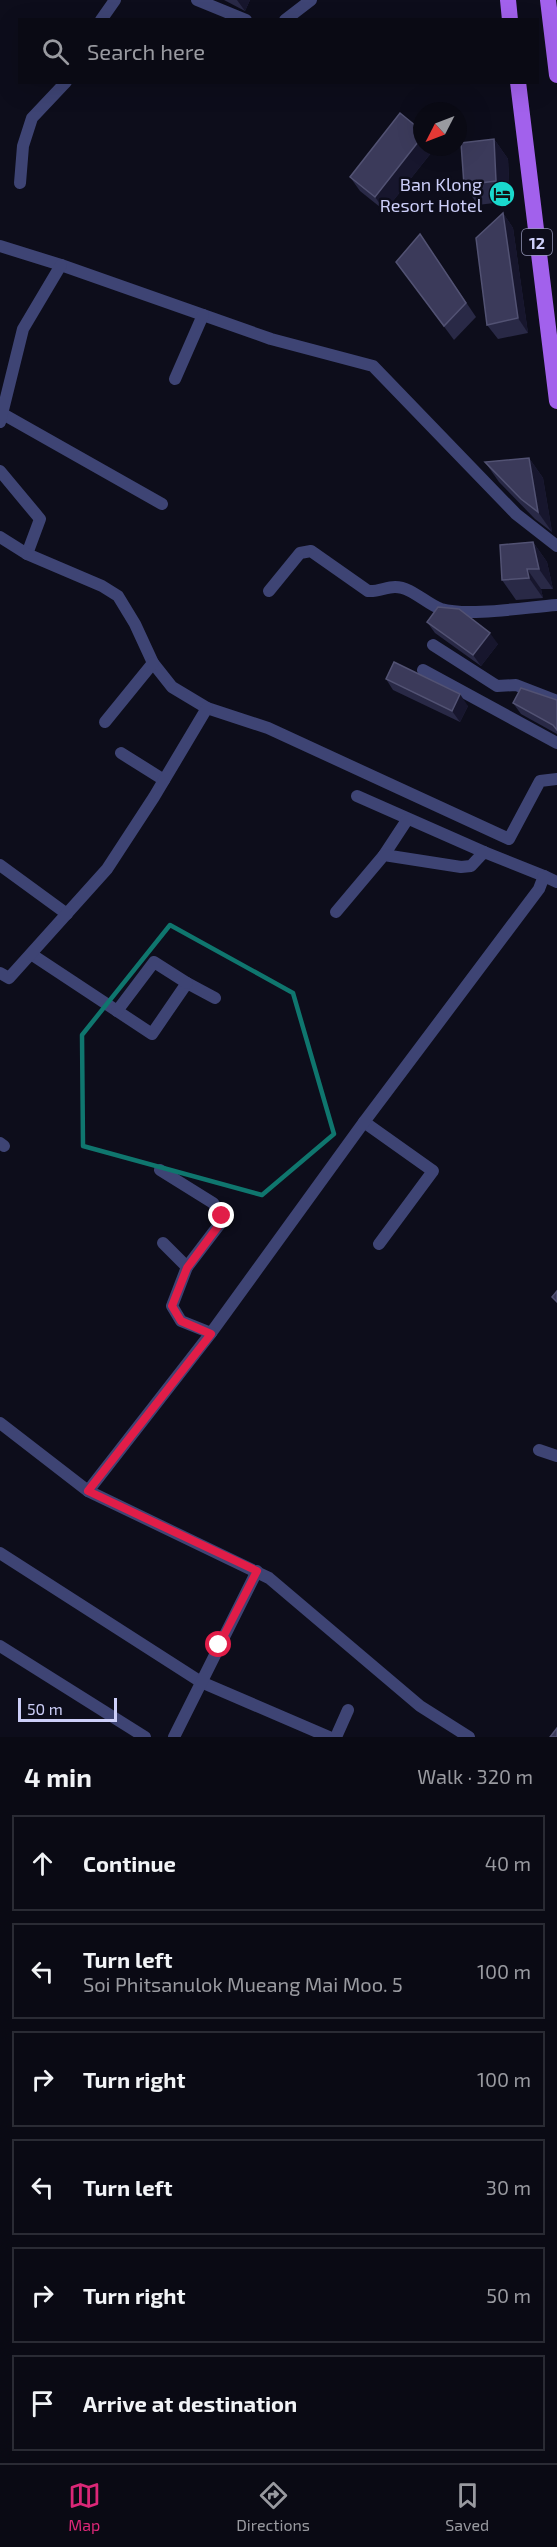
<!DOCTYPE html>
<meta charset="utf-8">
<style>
:root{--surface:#0a0a14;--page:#13131d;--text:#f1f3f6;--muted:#999aa0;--line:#2a2b34;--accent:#db2777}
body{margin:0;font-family:"Exo 2",sans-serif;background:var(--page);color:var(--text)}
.compass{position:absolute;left:413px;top:102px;width:54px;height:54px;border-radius:50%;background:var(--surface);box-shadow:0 6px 24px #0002;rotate:228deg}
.scale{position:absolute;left:18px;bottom:15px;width:99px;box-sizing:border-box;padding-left:6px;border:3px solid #cdcff9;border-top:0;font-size:16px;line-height:21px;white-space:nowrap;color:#cdcff9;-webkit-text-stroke:4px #0d0d1b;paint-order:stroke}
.stop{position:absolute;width:18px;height:18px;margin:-14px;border:4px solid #e11d48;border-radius:50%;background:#fff}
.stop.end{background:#e11d48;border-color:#fff;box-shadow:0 2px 6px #0008}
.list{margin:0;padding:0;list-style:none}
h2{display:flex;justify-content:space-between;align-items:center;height:78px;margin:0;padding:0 24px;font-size:26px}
h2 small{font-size:20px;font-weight:400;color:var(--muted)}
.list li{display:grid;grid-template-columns:39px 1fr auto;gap:18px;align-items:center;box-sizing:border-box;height:96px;margin:0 12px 12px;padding:0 12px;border:2px solid var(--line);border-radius:0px}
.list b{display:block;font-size:22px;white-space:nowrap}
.list p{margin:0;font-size:20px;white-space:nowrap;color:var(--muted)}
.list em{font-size:20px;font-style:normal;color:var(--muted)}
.icon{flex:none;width:33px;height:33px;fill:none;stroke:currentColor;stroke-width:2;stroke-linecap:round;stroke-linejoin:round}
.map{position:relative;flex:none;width:557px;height:1737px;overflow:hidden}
.search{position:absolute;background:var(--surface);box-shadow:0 6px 24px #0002;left:18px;right:18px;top:18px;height:66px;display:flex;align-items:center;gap:15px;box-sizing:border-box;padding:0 21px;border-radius:0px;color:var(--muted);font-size:22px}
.sheet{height:726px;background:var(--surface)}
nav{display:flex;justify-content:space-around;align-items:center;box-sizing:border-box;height:84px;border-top:2px solid var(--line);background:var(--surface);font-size:16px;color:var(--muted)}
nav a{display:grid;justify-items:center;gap:3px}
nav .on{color:var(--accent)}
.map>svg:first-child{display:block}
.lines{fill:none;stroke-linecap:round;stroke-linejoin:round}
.minor{stroke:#3e4474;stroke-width:12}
.primary{stroke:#a261ec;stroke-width:16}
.wall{fill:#292946}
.shaded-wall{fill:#17162d}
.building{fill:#3b3a5a;stroke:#525273;stroke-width:1.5}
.route{stroke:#e11d48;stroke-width:8}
.marked{fill:none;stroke:#0f766e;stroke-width:4.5;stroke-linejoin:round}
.labels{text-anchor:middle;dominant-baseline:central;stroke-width:5;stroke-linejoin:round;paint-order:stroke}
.shield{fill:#0d0d1b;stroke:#9395b6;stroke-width:1.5}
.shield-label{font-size:16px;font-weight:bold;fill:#cdcff9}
.poi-label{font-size:18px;fill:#cdcff9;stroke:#0d0d1b;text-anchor:end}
</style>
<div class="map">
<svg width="557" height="1737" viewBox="0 0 557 1737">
<rect width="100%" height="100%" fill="#0d0d1b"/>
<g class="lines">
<g class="minor">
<polyline points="197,0 246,20"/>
<polyline points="101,20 115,0"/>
<polyline points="285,20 311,0"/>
<polyline points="20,183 23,146 32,118 66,82"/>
<polyline points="0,246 61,265 271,339 373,366 516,514 557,546"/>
<polyline points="175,379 203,315"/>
<polyline points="1,413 162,504"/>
<polyline points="0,422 23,329 61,265"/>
<polyline points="0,471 40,519 27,554"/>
<polyline points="0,537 27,554 102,586 118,596 135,624 153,663 172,687 207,708 268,728 509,839 540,781 557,779"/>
<path d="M269,591L300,553L311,551L368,591C378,592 386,587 395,587C412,587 426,604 441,609C469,617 527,607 557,605"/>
<polyline points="433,645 497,686 516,685 557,701"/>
<polyline points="423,670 557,743"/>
<polyline points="105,722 153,663"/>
<polyline points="121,753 164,780"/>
<polyline points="357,796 484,852"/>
<polyline points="384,855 407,820"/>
<polyline points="0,865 67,914"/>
<polyline points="336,912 384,855 461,867 471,866 484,852 544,876"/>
<polyline points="31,954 152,1034 187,983 215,998"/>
<polyline points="0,973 9,978 107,869 154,797 207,708"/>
<polyline points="117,1011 154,962 187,983"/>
<polyline points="364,1122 433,1171 379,1244"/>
<polyline points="0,1143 4,1146"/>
<polyline points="160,1170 213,1203 222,1216 219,1225 187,1267"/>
<polyline points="163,1243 187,1267 172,1306 181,1321 211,1333 364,1122 539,889 544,876 557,882"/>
<polyline points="0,1423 88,1491 269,1578 420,1706 469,1737"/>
<polyline points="539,1450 557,1456"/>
<polyline points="88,1491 211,1333"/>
<polyline points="0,1553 201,1682 329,1737"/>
<polyline points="0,1646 145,1737"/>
<polyline points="174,1737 257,1571"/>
<polyline points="336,1737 348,1710"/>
</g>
<g class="primary">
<polyline points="508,0 510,20"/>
<polyline points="548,0 557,75"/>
<polyline points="518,82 557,401"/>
</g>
</g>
<g class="wall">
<polygon points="224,0 250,0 245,11"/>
<polygon points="494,139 508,159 510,201 478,205 464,185"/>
<polygon points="422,147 434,147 435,148 385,211 360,191 350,177"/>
<polygon points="503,213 513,228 528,333 498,339 487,325"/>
<polygon points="420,234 476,317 454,340 396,262"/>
<polygon points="529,458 543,478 552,532 535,519 499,482 485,462"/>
<polygon points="533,542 547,562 553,589 541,589 543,598 516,600 502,580"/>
<polygon points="427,622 498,644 481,666 435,633"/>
<polygon points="386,679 468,706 460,722 393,690"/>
<polygon points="557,700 557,734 521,714 513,703"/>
</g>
<g class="shaded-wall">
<polygon points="237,0 250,0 245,11"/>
<polygon points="422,137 422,147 434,147 435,148 385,211 375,197"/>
<polygon points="494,139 508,159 510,201 496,181"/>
<polygon points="503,213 513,228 528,333 518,318"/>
<polygon points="529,458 543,478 552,532 538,512"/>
<polygon points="533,542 547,562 553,589 539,569"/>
<polygon points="527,569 541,589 543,598 529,578"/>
<polygon points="490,633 498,644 481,666 473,655"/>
<polygon points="460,694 468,706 460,722 452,711"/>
</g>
<g class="building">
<polygon points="400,113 422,131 422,137 375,197 350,177"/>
<polygon points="494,139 496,181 464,185 461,143"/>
<polygon points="503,213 518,318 487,325 476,238"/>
<polygon points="420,234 466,303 444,326 396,262"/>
<polygon points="529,458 538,512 521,499 485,462"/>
<polygon points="533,542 539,569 527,569 529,578 502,580 500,545"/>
<polygon points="438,607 459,609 490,633 473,655 427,622"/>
<polygon points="394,662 460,694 452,711 386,679"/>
<polygon points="521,688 557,700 557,730 553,725 513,703"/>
<polygon points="557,1291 557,1302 552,1297"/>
<polygon points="557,1728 557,1737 550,1737"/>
</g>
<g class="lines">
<polyline class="route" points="219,1645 257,1571 88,1491 211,1334 181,1321 172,1306 187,1268 219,1225 222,1216"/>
</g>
<path class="marked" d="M170,925L293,993L334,1134L262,1195L83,1146L82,1035Z"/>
<defs>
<g id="hotel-disc" transform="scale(1.35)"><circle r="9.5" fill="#1ad8cd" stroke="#0d0d1b"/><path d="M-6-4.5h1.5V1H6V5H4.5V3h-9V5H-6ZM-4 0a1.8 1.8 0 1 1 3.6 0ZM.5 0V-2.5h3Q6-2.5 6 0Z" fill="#111"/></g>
</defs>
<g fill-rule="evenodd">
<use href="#hotel-disc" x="502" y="194"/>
</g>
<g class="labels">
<rect class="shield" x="522" y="229" width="30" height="26" rx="4.5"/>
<g class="shield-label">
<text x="537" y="242">12</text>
</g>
<g class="poi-label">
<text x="482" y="184">Ban Klong<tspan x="482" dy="21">Resort Hotel</tspan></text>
</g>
</g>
</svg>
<svg class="compass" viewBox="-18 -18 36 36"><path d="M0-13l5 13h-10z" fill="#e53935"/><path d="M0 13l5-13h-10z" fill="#999aa0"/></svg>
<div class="scale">50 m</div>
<div class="stop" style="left:219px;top:1645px"></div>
<div class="stop end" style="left:222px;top:1216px"></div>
<div class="search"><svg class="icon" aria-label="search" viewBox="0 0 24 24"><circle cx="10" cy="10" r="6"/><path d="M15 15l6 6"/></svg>Search here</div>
</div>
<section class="sheet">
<h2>4 min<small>Walk · 320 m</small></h2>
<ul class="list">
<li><svg class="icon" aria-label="ahead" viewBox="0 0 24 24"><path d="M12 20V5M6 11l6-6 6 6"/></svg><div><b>Continue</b></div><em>40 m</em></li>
<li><svg class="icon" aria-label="left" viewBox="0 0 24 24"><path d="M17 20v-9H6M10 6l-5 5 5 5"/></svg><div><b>Turn left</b><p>Soi Phitsanulok Mueang Mai Moo. 5</p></div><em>100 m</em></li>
<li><svg class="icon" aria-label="right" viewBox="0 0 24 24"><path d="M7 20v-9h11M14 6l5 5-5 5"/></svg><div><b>Turn right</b></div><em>100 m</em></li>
<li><svg class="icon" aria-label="left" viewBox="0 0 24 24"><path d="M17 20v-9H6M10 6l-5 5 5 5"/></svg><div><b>Turn left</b></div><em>30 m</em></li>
<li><svg class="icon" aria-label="right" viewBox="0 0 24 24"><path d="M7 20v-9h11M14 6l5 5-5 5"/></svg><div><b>Turn right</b></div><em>50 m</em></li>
<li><svg class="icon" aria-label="arrive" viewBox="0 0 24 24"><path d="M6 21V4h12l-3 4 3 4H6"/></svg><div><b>Arrive at destination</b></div></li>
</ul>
</section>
<nav>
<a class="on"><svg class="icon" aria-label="map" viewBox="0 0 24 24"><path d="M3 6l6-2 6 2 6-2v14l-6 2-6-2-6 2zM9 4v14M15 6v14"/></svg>Map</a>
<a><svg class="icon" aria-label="directions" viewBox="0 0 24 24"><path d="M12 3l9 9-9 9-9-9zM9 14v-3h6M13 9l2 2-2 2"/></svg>Directions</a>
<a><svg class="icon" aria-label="saved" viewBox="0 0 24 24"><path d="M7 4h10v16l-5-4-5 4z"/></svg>Saved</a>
</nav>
